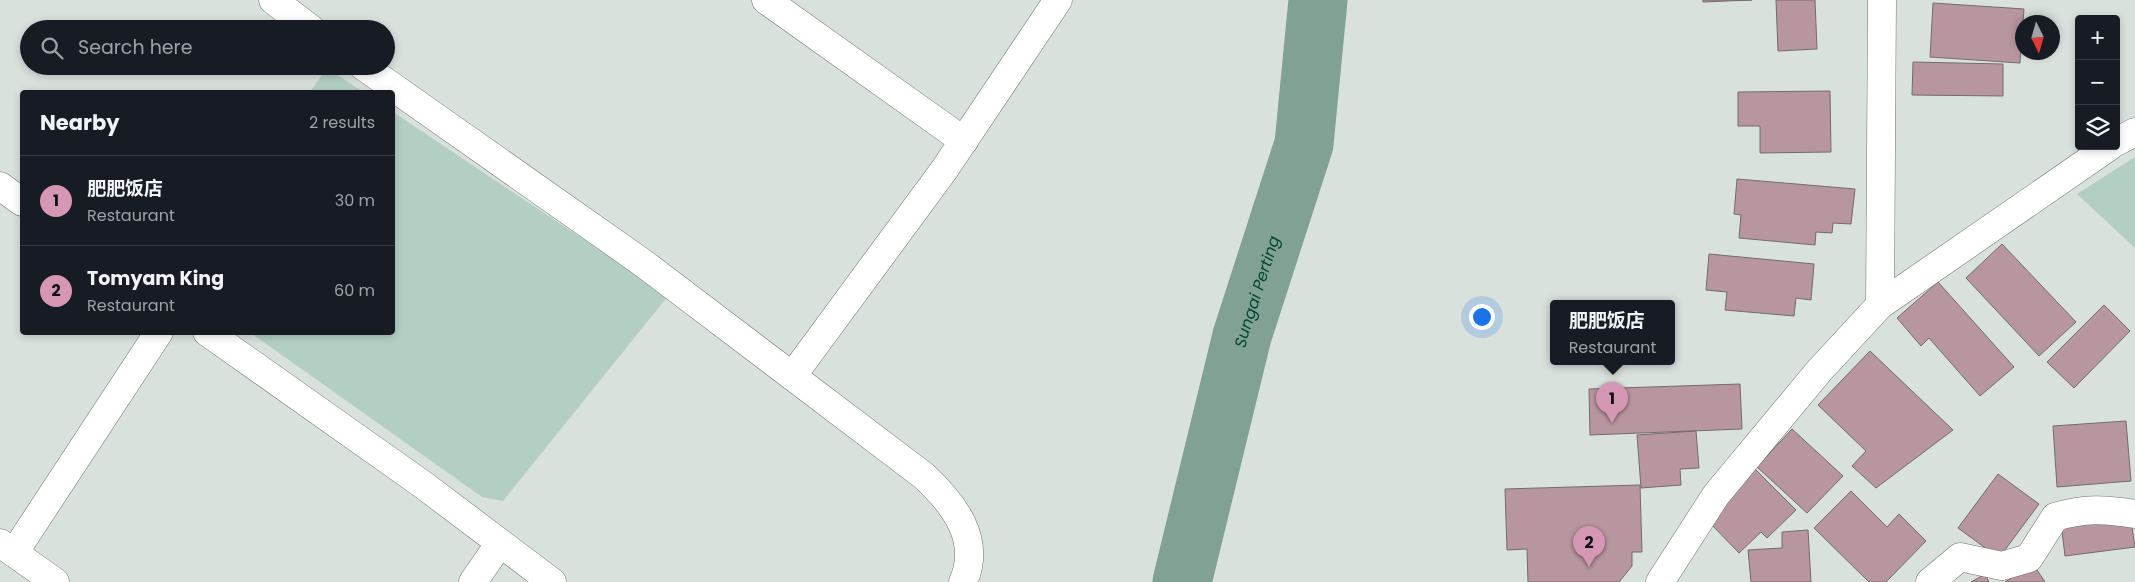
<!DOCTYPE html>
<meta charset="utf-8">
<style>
:root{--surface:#171b24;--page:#242831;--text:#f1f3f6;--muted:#9ea1a6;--line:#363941;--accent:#d597b3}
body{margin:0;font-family:Poppins,"Noto Sans SC",sans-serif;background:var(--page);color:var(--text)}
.controls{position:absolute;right:15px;top:15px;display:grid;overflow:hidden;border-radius:5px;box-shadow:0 2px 8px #0003}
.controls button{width:45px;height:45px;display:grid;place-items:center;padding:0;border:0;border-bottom:1px solid var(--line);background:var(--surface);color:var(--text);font:25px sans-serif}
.compass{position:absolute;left:2015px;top:15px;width:45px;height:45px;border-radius:50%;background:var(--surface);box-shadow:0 2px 8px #0003;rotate:175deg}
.you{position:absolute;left:1481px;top:316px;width:18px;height:18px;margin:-12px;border:4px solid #fff;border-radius:50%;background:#1a73e8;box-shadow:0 0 0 8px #1a73e833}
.badge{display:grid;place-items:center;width:32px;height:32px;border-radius:50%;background:var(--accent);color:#111;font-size:16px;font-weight:700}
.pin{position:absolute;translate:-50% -41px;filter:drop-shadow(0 1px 2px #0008)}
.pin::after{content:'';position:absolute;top:26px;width:18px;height:15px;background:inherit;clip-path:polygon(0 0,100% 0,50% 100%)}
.popup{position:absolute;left:1550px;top:300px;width:125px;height:65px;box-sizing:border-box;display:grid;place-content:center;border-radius:5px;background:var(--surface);filter:drop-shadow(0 1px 4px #0005);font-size:16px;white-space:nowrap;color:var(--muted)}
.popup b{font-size:19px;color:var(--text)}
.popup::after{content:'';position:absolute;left:50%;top:100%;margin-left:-10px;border:10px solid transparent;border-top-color:var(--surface)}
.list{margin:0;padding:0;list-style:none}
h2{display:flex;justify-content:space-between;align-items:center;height:65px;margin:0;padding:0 20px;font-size:21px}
h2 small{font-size:16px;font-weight:400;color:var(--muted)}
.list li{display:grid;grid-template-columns:32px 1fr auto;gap:15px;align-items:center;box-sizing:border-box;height:90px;padding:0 20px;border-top:1px solid var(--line)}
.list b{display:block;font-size:19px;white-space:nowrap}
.list p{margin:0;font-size:16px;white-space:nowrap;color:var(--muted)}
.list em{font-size:16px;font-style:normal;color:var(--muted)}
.icon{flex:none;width:28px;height:28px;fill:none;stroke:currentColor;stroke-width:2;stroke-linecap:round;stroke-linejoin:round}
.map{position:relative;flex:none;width:2135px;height:582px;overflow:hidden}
.search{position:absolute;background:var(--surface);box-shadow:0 2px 8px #0003;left:20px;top:20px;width:375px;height:55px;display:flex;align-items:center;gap:12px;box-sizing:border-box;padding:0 18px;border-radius:28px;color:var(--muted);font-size:19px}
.panel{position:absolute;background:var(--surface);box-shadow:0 2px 8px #0003;left:20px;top:90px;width:375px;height:245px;border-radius:5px}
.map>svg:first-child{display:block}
.green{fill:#b3cfc3}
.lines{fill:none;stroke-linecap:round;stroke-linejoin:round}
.river{stroke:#80a193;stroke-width:59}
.building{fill:#b8969f;stroke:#726b6d}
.minor-casing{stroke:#6d7471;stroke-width:29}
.minor{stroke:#fff;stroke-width:28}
.labels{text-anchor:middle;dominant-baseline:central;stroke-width:4.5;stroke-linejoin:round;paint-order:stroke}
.water-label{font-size:16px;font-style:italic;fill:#014734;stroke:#fff}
</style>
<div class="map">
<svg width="2135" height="582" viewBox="0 0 2135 582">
<rect width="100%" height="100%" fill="#d9e1dd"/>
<g class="green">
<polygon points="327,68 363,92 310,92"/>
<polygon points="393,112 668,296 503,501 482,497 251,333 392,332"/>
<polygon points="2135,157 2135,248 2077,194"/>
</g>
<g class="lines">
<path class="river" id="s1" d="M1182,582L1242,336L1304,144L1318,0"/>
</g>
<g class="building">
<polygon points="1703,0 1752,0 1703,2"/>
<polygon points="1776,0 1815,0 1817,49 1778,51"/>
<polygon points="1933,3 2024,9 2020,63 1930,57"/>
<polygon points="1913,62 2003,64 2003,96 1912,95"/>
<polygon points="1830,91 1831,152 1760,153 1760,126 1738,126 1738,92"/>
<polygon points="1737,179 1855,189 1851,224 1833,223 1832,233 1816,232 1815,245 1739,238 1741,215 1734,214"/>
<polygon points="2002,244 2076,322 2039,356 1966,278"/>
<polygon points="1709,254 1814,264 1811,300 1796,298 1794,316 1725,310 1727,292 1706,290"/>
<polygon points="1938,282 2014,367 1980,396 1929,338 1921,346 1897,318"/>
<polygon points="2104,305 2130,331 2074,388 2047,362"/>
<polygon points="1870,351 1953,430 1876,488 1852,466 1866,451 1818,405"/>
<polygon points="1740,384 1742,429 1590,435 1589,389"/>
<polygon points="2126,421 2131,481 2057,487 2053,426"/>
<polygon points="1792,429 1843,476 1807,513 1757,467"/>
<polygon points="1696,431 1699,468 1680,469 1681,485 1641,488 1637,435"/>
<polygon points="1755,469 1796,510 1767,538 1761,532 1739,553 1711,524 1726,497"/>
<polygon points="1998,474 2039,504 1999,558 1958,528"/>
<polygon points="1640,485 1642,552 1632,552 1632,566 1619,582 1528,582 1527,549 1507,550 1505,489"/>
<polygon points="1851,491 1887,527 1899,514 1926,541 1886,582 1869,582 1814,528"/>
<polygon points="2130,514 2135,547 2065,556 2061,523"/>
<polygon points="1808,530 1811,582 1751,582 1748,550 1782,548 1782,532"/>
<polygon points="2033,564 2045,582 2005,582"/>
<polygon points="1985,574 1989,582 1971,582"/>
</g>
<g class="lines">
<g class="minor-casing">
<g id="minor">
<polyline points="273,0 311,29"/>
<polyline points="766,0 964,141"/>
<path d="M363,66L643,263L924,476C954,504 982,540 963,582"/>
<polyline points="2116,142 2135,132"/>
<polyline points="0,186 22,202"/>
<polyline points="1880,305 2110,146"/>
<polyline points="207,332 422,484 552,582"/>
<polyline points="793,375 944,170 1058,0"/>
<polyline points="0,543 55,582"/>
<polyline points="14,553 159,332"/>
<polyline points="473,582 500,543"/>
<polyline points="1660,582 1716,495 1819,371 1880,305 1882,0"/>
<path d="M1930,582L1960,557L2002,566L2029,558L2055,517C2085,508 2105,509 2135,514"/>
</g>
</g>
<use href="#minor" class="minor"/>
</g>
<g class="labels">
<g class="water-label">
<text stroke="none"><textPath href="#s1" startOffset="300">Sungai Perting</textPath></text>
</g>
</g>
</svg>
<div class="controls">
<button>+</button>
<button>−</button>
<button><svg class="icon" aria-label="layers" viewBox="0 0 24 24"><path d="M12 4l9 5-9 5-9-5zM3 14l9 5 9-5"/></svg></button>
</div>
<svg class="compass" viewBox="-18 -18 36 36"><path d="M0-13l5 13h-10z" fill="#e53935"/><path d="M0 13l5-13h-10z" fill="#9ea1a6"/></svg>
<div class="you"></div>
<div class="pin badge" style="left:1612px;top:423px">1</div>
<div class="popup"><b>肥肥饭店</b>Restaurant</div>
<div class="pin badge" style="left:1589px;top:567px">2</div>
<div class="search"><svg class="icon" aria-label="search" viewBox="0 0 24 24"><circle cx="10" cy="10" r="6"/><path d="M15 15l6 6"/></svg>Search here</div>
<section class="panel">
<h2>Nearby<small>2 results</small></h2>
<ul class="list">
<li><span class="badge">1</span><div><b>肥肥饭店</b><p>Restaurant</p></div><em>30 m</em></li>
<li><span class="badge">2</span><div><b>Tomyam King</b><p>Restaurant</p></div><em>60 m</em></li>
</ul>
</section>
</div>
